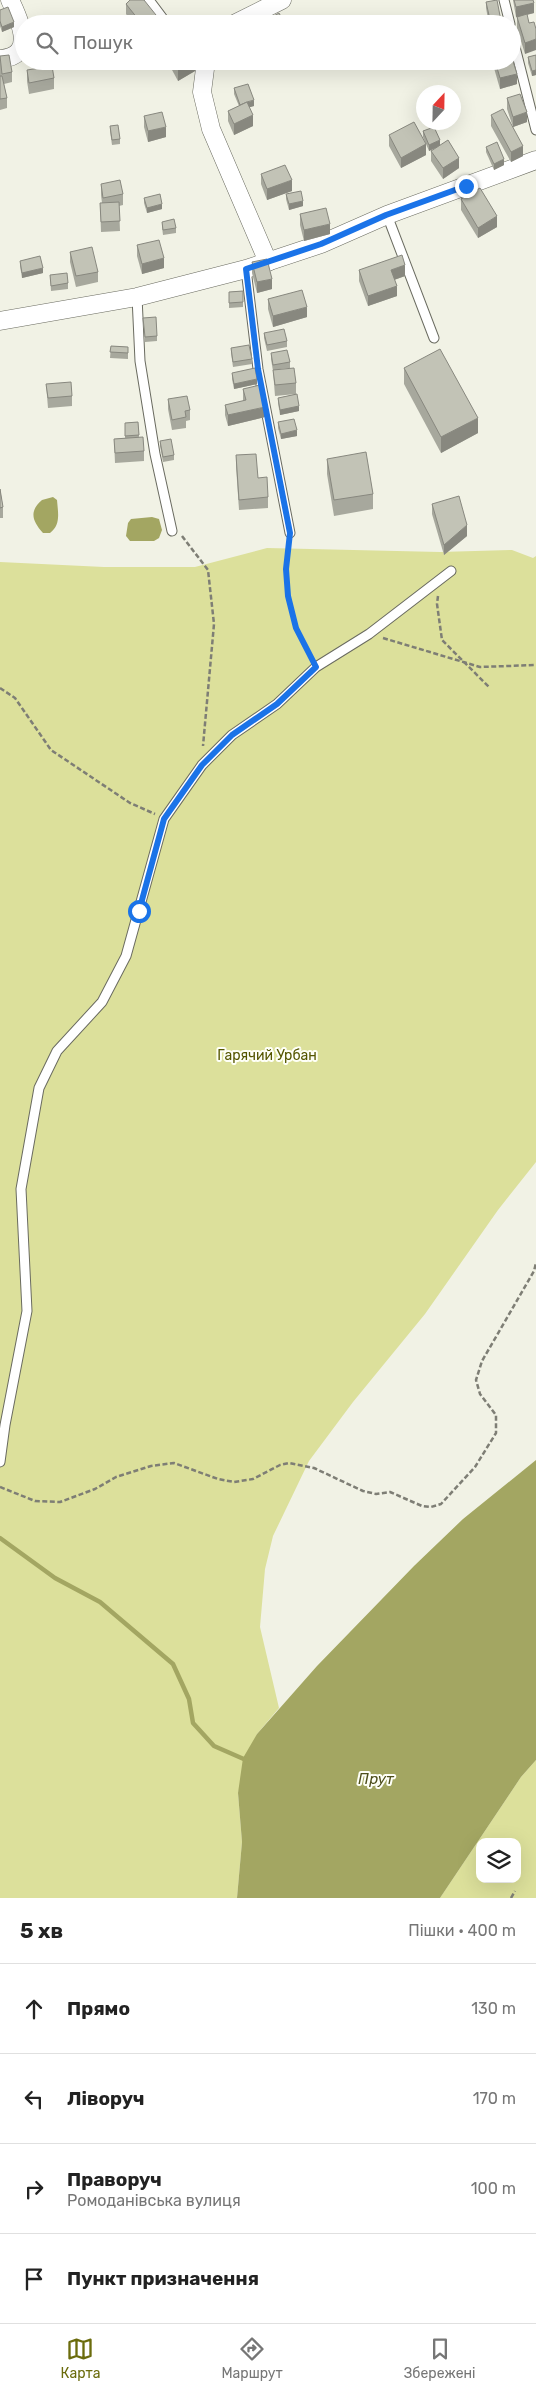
<!DOCTYPE html>
<html lang="uk">
<meta charset="utf-8">
<style>
:root{--surface:#fff;--page:#f2f2f2;--text:#222;--muted:#767676;--line:#e0e0e0;--accent:#6b6c0d}
body{margin:0;font-family:Rubik,sans-serif;background:var(--page);color:var(--text)}
.controls{position:absolute;right:15px;bottom:15px;display:grid;overflow:hidden;border-radius:10px;box-shadow:0 5px 20px #0002}
.controls button{width:45px;height:45px;display:grid;place-items:center;padding:0;border:0;border-bottom:1px solid var(--line);background:var(--surface);color:var(--text);font:25px sans-serif}
.compass{position:absolute;left:416px;top:85px;width:45px;height:45px;border-radius:50%;background:var(--surface);box-shadow:0 5px 20px #0002;rotate:22deg}
.stop{position:absolute;width:15px;height:15px;margin:-11px;border:4px solid #1a73e8;border-radius:50%;background:#fff}
.stop.end{background:#1a73e8;border-color:#fff;box-shadow:0 1px 5px #0008}
.list{margin:0;padding:0;list-style:none}
h2{display:flex;justify-content:space-between;align-items:center;height:65px;margin:0;padding:0 20px;font-size:21px}
h2 small{font-size:16px;font-weight:400;color:var(--muted)}
.list li{display:grid;grid-template-columns:32px 1fr auto;gap:15px;align-items:center;box-sizing:border-box;height:90px;padding:0 20px;border-top:1px solid var(--line)}
.list b{display:block;font-size:19px;white-space:nowrap}
.list p{margin:0;font-size:16px;white-space:nowrap;color:var(--muted)}
.list em{font-size:16px;font-style:normal;color:var(--muted)}
.icon{flex:none;width:28px;height:28px;fill:none;stroke:currentColor;stroke-width:2;stroke-linecap:round;stroke-linejoin:round}
.map{position:relative;flex:none;width:536px;height:1898px;overflow:hidden}
.search{position:absolute;background:var(--surface);box-shadow:0 5px 20px #0002;left:15px;right:15px;top:15px;height:55px;display:flex;align-items:center;gap:12px;box-sizing:border-box;padding:0 18px;border-radius:28px;color:var(--muted);font-size:19px}
.sheet{height:425px;background:var(--surface)}
nav{display:flex;justify-content:space-around;align-items:center;box-sizing:border-box;height:70px;border-top:1px solid var(--line);background:var(--surface);font-size:14px;color:var(--muted)}
nav a{display:grid;justify-items:center;gap:2px}
nav .on{color:var(--accent)}
.map>svg:first-child{display:block}
.green{fill:#dce09b;fill-rule:evenodd}
.water{fill:#a3a662}
.lines{fill:none;stroke-linecap:round;stroke-linejoin:round}
.stream{stroke:#a3a662;stroke-width:4.5}
.service-casing{stroke:#6a6b60;stroke-width:11}
.minor-casing{stroke:#6a6b60;stroke-width:19}
.path{stroke:#7e7e75;stroke-width:2.5;stroke-dasharray:5 2.5;stroke-linecap:butt}
.service{stroke:#fff;stroke-width:9}
.minor{stroke:#fff;stroke-width:18}
.wall{fill:#a7a89d}
.shaded-wall{fill:#88887f}
.building{fill:#c2c3b6;stroke:#88887f}
.route{stroke:#1a73e8;stroke-width:6}
.labels{text-anchor:middle;dominant-baseline:central;stroke-width:4;stroke-linejoin:round;paint-order:stroke}
.park-label{font-size:14px;fill:#555600;stroke:#fefff7}
.water-label{font-size:15px;font-style:italic;fill:#4e4f1c;stroke:#fefff7}
</style>
<div class="map">
<svg width="536" height="1898" viewBox="0 0 536 1898">
<rect width="100%" height="100%" fill="#f1f2e5"/>
<g class="green">
<polygon points="267,548 440,552 512,550 533,558 536,556 536,1162 498,1210 425,1314 353,1402 309,1461 273,1536 265,1569 260,1627 279,1708 257,1734 238,1793 242,1842 237,1898 0,1898 0,562 104,567 195,567"/>
<path d="M536,1760V1898H440L521,1777ZM480,1842H517V1879H480Z"/>
</g>
<g class="water">
<path d="M53,497L57,500C58,513 61,525 50,533H43C32,521 29,511 42,500Z"/>
<polygon points="152,517 159,519 162,530 159,538 154,541 130,541 126,536 128,523 131,519"/>
<polygon points="536,1460 536,1760 521,1777 440,1898 237,1898 242,1842 238,1793 243,1758 257,1734 317,1666 414,1566 463,1519"/>
</g>
<g class="lines">
<polyline class="stream" points="0,1538 55,1578 100,1602 173,1664 189,1699 193,1723 214,1746 246,1760"/>
<g class="service-casing">
<g id="service">
<polyline points="149,0 167,24"/>
<polyline points="504,0 510,24"/>
<polyline points="512,35 536,130"/>
<polyline points="387,215 434,338"/>
<polyline points="246,269 258,369 290,533"/>
<polyline points="137,297 140,361 155,454 172,531"/>
<polyline points="0,1462 5,1425 27,1311 21,1189 39,1088 57,1051 102,1002 126,956 164,819 202,765 232,735 277,704 316,667 369,634 451,571"/>
</g>
</g>
<g class="minor-casing">
<g id="minor">
<polyline points="234,24 282,0"/>
<path d="M0,59C37,56 20,21 10,0"/>
<polyline points="206,61 202,92 211,129 268,262"/>
<polyline points="0,321 137,297 246,269 321,244 387,215 536,160"/>
</g>
</g>
<g class="path">
<polyline points="182,536 208,570 214,624 203,746"/>
<path d="M288,544C284,589 290,617 310,657"/>
<polyline points="438,596 437,604 442,640 489,687"/>
<polyline points="383,638 480,667 536,665"/>
<polyline points="0,688 15,698 51,750 130,803 155,814"/>
<polyline points="0,1487 35,1501 60,1502 95,1489 116,1477 151,1466 174,1463 218,1479 234,1482 253,1479 280,1465 289,1463 314,1468 363,1491 376,1494 390,1492 422,1506 431,1507 441,1504 475,1467 496,1433 496,1415 480,1394 476,1380 482,1361 534,1271 536,1263"/>
<polyline points="511,1898 515,1891"/>
</g>
<use href="#service" class="service"/>
<use href="#minor" class="minor"/>
</g>
<g class="wall">
<polygon points="513,0 533,0 534,13 527,15 525,54 517,28 517,17 516,17"/>
<polygon points="486,2 501,24 489,24 486,8"/>
<polygon points="126,4 156,24 133,24 126,14"/>
<polygon points="0,10 14,27 2,32 0,26"/>
<polygon points="536,55 536,75 532,76 528,63 528,57"/>
<polygon points="0,56 12,72 12,82 4,84 7,98 7,108 0,110"/>
<polygon points="171,61 195,61 195,71 178,81 171,68"/>
<polygon points="494,61 512,61 517,84 500,89 494,68"/>
<polygon points="27,70 54,78 54,89 29,94 27,81"/>
<polygon points="234,88 254,106 249,107 253,126 234,135 228,121 228,111 239,106 234,94"/>
<polygon points="507,98 527,122 513,127 523,156 511,162 491,126 491,115 513,127 507,109"/>
<polygon points="144,116 166,137 148,142 144,127"/>
<polygon points="110,126 120,139 120,144 112,145 110,131"/>
<polygon points="423,131 440,145 459,168 443,179 431,161 431,151 437,147 429,151 426,144 426,155 401,168 389,146 389,135 426,144 423,137"/>
<polygon points="486,147 504,165 494,170 486,152"/>
<polygon points="261,174 292,191 267,200 261,184"/>
<polygon points="101,184 123,194 123,205 119,206 120,231 101,232 100,203 102,203 101,195"/>
<polygon points="286,194 303,206 289,210 286,199"/>
<polygon points="144,198 162,209 147,213 144,203"/>
<polygon points="461,199 497,227 478,238 461,210"/>
<polygon points="300,214 330,234 304,241 300,225"/>
<polygon points="162,222 176,228 176,233 163,235 162,227"/>
<polygon points="137,245 164,268 142,274 137,256"/>
<polygon points="70,252 98,272 98,282 76,287 70,262"/>
<polygon points="20,261 43,273 22,278 20,266"/>
<polygon points="252,262 272,289 257,293 252,273"/>
<polygon points="359,270 405,276 394,280 397,296 368,306 359,281"/>
<polygon points="50,275 68,283 68,289 51,291"/>
<polygon points="243,291 243,307 229,308 229,292"/>
<polygon points="268,299 307,317 273,327 268,309"/>
<polygon points="143,318 157,336 157,341 145,342"/>
<polygon points="264,333 287,341 287,347 267,351 264,338"/>
<polygon points="111,346 128,347 128,359 110,358"/>
<polygon points="231,348 252,359 252,364 233,367 231,353"/>
<polygon points="271,353 290,362 290,368 280,369 296,383 296,394 299,411 280,415 278,403 278,398 296,394 275,396 273,371 271,359"/>
<polygon points="404,368 478,433 441,453 404,384"/>
<polygon points="232,373 257,384 234,389 232,379"/>
<polygon points="46,384 72,396 72,406 48,408"/>
<polygon points="243,389 265,417 228,426 225,415 225,405 243,401"/>
<polygon points="168,399 190,410 190,420 186,421 186,428 172,430 168,409"/>
<polygon points="138,422 139,437 144,451 144,461 115,463 114,439 125,438 125,423"/>
<polygon points="278,422 297,436 281,439 278,428"/>
<polygon points="160,441 174,455 174,460 163,462 160,446"/>
<polygon points="236,455 258,478 268,497 268,508 239,510 236,466"/>
<polygon points="327,459 373,494 373,509 334,516 327,474"/>
<polygon points="0,489 3,507 3,518 0,518"/>
<polygon points="432,504 467,536 444,555 432,514"/>
</g>
<g class="shaded-wall">
<polygon points="534,3 534,13 516,17 516,7"/>
<polygon points="156,15 156,24 144,24"/>
<polygon points="501,21 501,24 491,24"/>
<polygon points="14,22 14,27 2,32 2,27"/>
<polygon points="536,39 536,50 525,54 525,43"/>
<polygon points="194,61 195,61 195,71 178,81 178,70"/>
<polygon points="536,70 536,75 532,76 532,71"/>
<polygon points="517,74 517,84 500,89 500,78"/>
<polygon points="254,100 254,106 240,110 240,105"/>
<polygon points="527,112 527,122 513,127 513,117"/>
<polygon points="253,115 253,126 234,135 234,124"/>
<polygon points="166,127 166,137 148,142 148,131"/>
<polygon points="440,140 440,146 429,151 429,145"/>
<polygon points="426,144 426,155 401,168 401,158"/>
<polygon points="523,146 523,156 511,162 511,152"/>
<polygon points="459,158 459,168 443,179 443,168"/>
<polygon points="504,159 504,165 494,170 494,164"/>
<polygon points="292,180 292,191 267,200 267,189"/>
<polygon points="303,201 303,206 289,210 289,204"/>
<polygon points="162,204 162,209 147,213 147,208"/>
<polygon points="497,216 497,227 478,238 478,228"/>
<polygon points="330,224 330,234 304,241 304,230"/>
<polygon points="164,258 164,268 142,274 142,264"/>
<polygon points="405,265 405,276 391,281 391,270"/>
<polygon points="43,268 43,273 22,278 22,273"/>
<polygon points="272,279 272,289 257,293 257,282"/>
<polygon points="397,286 397,296 368,306 368,296"/>
<polygon points="307,307 307,317 273,327 273,316"/>
<polygon points="257,379 257,384 234,389 234,384"/>
<polygon points="299,406 299,411 280,415 280,410"/>
<polygon points="265,407 265,417 228,426 228,415"/>
<polygon points="478,418 478,433 441,453 441,437"/>
<polygon points="297,430 297,436 281,439 281,434"/>
<polygon points="467,525 467,536 444,555 444,545"/>
</g>
<g class="building">
<polygon points="130,0 144,0 156,15 144,24 142,24 126,4"/>
<polygon points="497,0 501,21 491,24 486,2"/>
<polygon points="514,0 533,0 534,3 516,7"/>
<polygon points="8,7 14,22 2,27 0,21 0,10"/>
<polygon points="279,13 285,24 266,24 265,21"/>
<polygon points="527,14 529,23 534,22 536,29 536,39 525,43 517,17"/>
<polygon points="9,55 12,72 2,74 0,56"/>
<polygon points="536,55 536,70 532,71 528,57"/>
<polygon points="512,58 517,74 500,78 495,61 512,61"/>
<polygon points="173,61 194,61 178,70"/>
<polygon points="52,66 54,78 29,83 27,70"/>
<polygon points="0,76 2,76 7,98 0,99"/>
<polygon points="248,84 254,100 247,102 240,105 234,88"/>
<polygon points="520,94 527,112 513,117 507,98"/>
<polygon points="247,102 253,115 234,124 228,111"/>
<polygon points="503,109 523,146 511,152 491,115"/>
<polygon points="162,112 166,127 148,131 144,116"/>
<polygon points="414,122 426,144 401,158 389,135"/>
<polygon points="118,125 120,139 112,140 110,126"/>
<polygon points="434,127 440,140 429,145 423,131"/>
<polygon points="448,140 459,158 443,168 431,151"/>
<polygon points="497,142 504,159 494,164 486,147"/>
<polygon points="285,165 292,180 267,189 261,174"/>
<polygon points="120,180 123,194 103,198 101,184"/>
<polygon points="480,188 497,216 478,228 461,199"/>
<polygon points="301,191 303,201 289,204 286,194"/>
<polygon points="160,194 162,204 147,208 144,198"/>
<polygon points="119,202 120,221 101,222 100,203"/>
<polygon points="326,208 330,224 304,230 300,214"/>
<polygon points="174,219 176,228 163,230 162,222"/>
<polygon points="159,240 164,258 142,264 137,245"/>
<polygon points="92,247 98,272 76,276 70,252"/>
<polygon points="402,255 405,265 391,270 397,286 368,296 359,270"/>
<polygon points="40,256 43,268 22,273 20,261"/>
<polygon points="267,259 272,279 257,282 252,262"/>
<polygon points="67,273 68,283 51,286 50,275"/>
<polygon points="302,290 307,307 273,316 268,299"/>
<polygon points="243,291 243,302 229,303 229,292"/>
<polygon points="156,317 157,336 145,337 143,318"/>
<polygon points="284,329 287,341 267,345 264,333"/>
<polygon points="249,345 252,359 233,362 231,348"/>
<polygon points="111,346 128,347 128,353 110,352"/>
<polygon points="440,349 478,418 441,437 404,368"/>
<polygon points="287,350 290,362 273,365 271,353"/>
<polygon points="255,368 257,379 234,384 232,373"/>
<polygon points="294,368 296,383 275,385 273,370"/>
<polygon points="71,382 72,396 48,398 46,384"/>
<polygon points="260,385 265,407 228,415 225,405 246,400 243,389"/>
<polygon points="297,394 299,406 280,410 278,398"/>
<polygon points="187,396 190,410 185,411 186,417 172,420 168,399"/>
<polygon points="294,419 297,430 281,434 278,422"/>
<polygon points="138,422 139,435 125,436 125,423"/>
<polygon points="143,437 144,451 115,453 114,439"/>
<polygon points="171,439 174,455 163,457 160,441"/>
<polygon points="366,452 373,494 334,500 327,459"/>
<polygon points="256,454 258,478 267,477 268,497 239,500 236,455"/>
<polygon points="0,489 3,507 0,508"/>
<polygon points="459,496 467,525 444,545 432,504"/>
</g>
<g class="lines">
<polyline class="route" points="139,911 164,819 202,765 232,735 277,704 316,667 296,628 288,596 286,569 290,533 258,369 246,269 321,244 386,215 466,186"/>
</g>
<g class="labels">
<g class="park-label">
<text x="267" y="1055">Гарячий Урбан</text>
</g>
<g class="water-label">
<text x="376" y="1779">Прут</text>
</g>
</g>
</svg>
<div class="controls">
<button><svg class="icon" aria-label="layers" viewBox="0 0 24 24"><path d="M12 4l9 5-9 5-9-5zM3 14l9 5 9-5"/></svg></button>
</div>
<svg class="compass" viewBox="-18 -18 36 36"><path d="M0-13l5 13h-10z" fill="#e53935"/><path d="M0 13l5-13h-10z" fill="#767676"/></svg>
<div class="stop" style="left:139px;top:911px"></div>
<div class="stop end" style="left:466px;top:186px"></div>
<div class="search"><svg class="icon" aria-label="search" viewBox="0 0 24 24"><circle cx="10" cy="10" r="6"/><path d="M15 15l6 6"/></svg>Пошук</div>
</div>
<section class="sheet">
<h2>5 хв<small>Пішки · 400 m</small></h2>
<ul class="list">
<li><svg class="icon" aria-label="ahead" viewBox="0 0 24 24"><path d="M12 20V5M6 11l6-6 6 6"/></svg><div><b>Прямо</b></div><em>130 m</em></li>
<li><svg class="icon" aria-label="left" viewBox="0 0 24 24"><path d="M17 20v-9H6M10 6l-5 5 5 5"/></svg><div><b>Ліворуч</b></div><em>170 m</em></li>
<li><svg class="icon" aria-label="right" viewBox="0 0 24 24"><path d="M7 20v-9h11M14 6l5 5-5 5"/></svg><div><b>Праворуч</b><p>Ромоданівська вулиця</p></div><em>100 m</em></li>
<li><svg class="icon" aria-label="arrive" viewBox="0 0 24 24"><path d="M6 21V4h12l-3 4 3 4H6"/></svg><div><b>Пункт призначення</b></div></li>
</ul>
</section>
<nav>
<a class="on"><svg class="icon" aria-label="map" viewBox="0 0 24 24"><path d="M3 6l6-2 6 2 6-2v14l-6 2-6-2-6 2zM9 4v14M15 6v14"/></svg>Карта</a>
<a><svg class="icon" aria-label="directions" viewBox="0 0 24 24"><path d="M12 3l9 9-9 9-9-9zM9 14v-3h6M13 9l2 2-2 2"/></svg>Маршрут</a>
<a><svg class="icon" aria-label="saved" viewBox="0 0 24 24"><path d="M7 4h10v16l-5-4-5 4z"/></svg>Збережені</a>
</nav>
